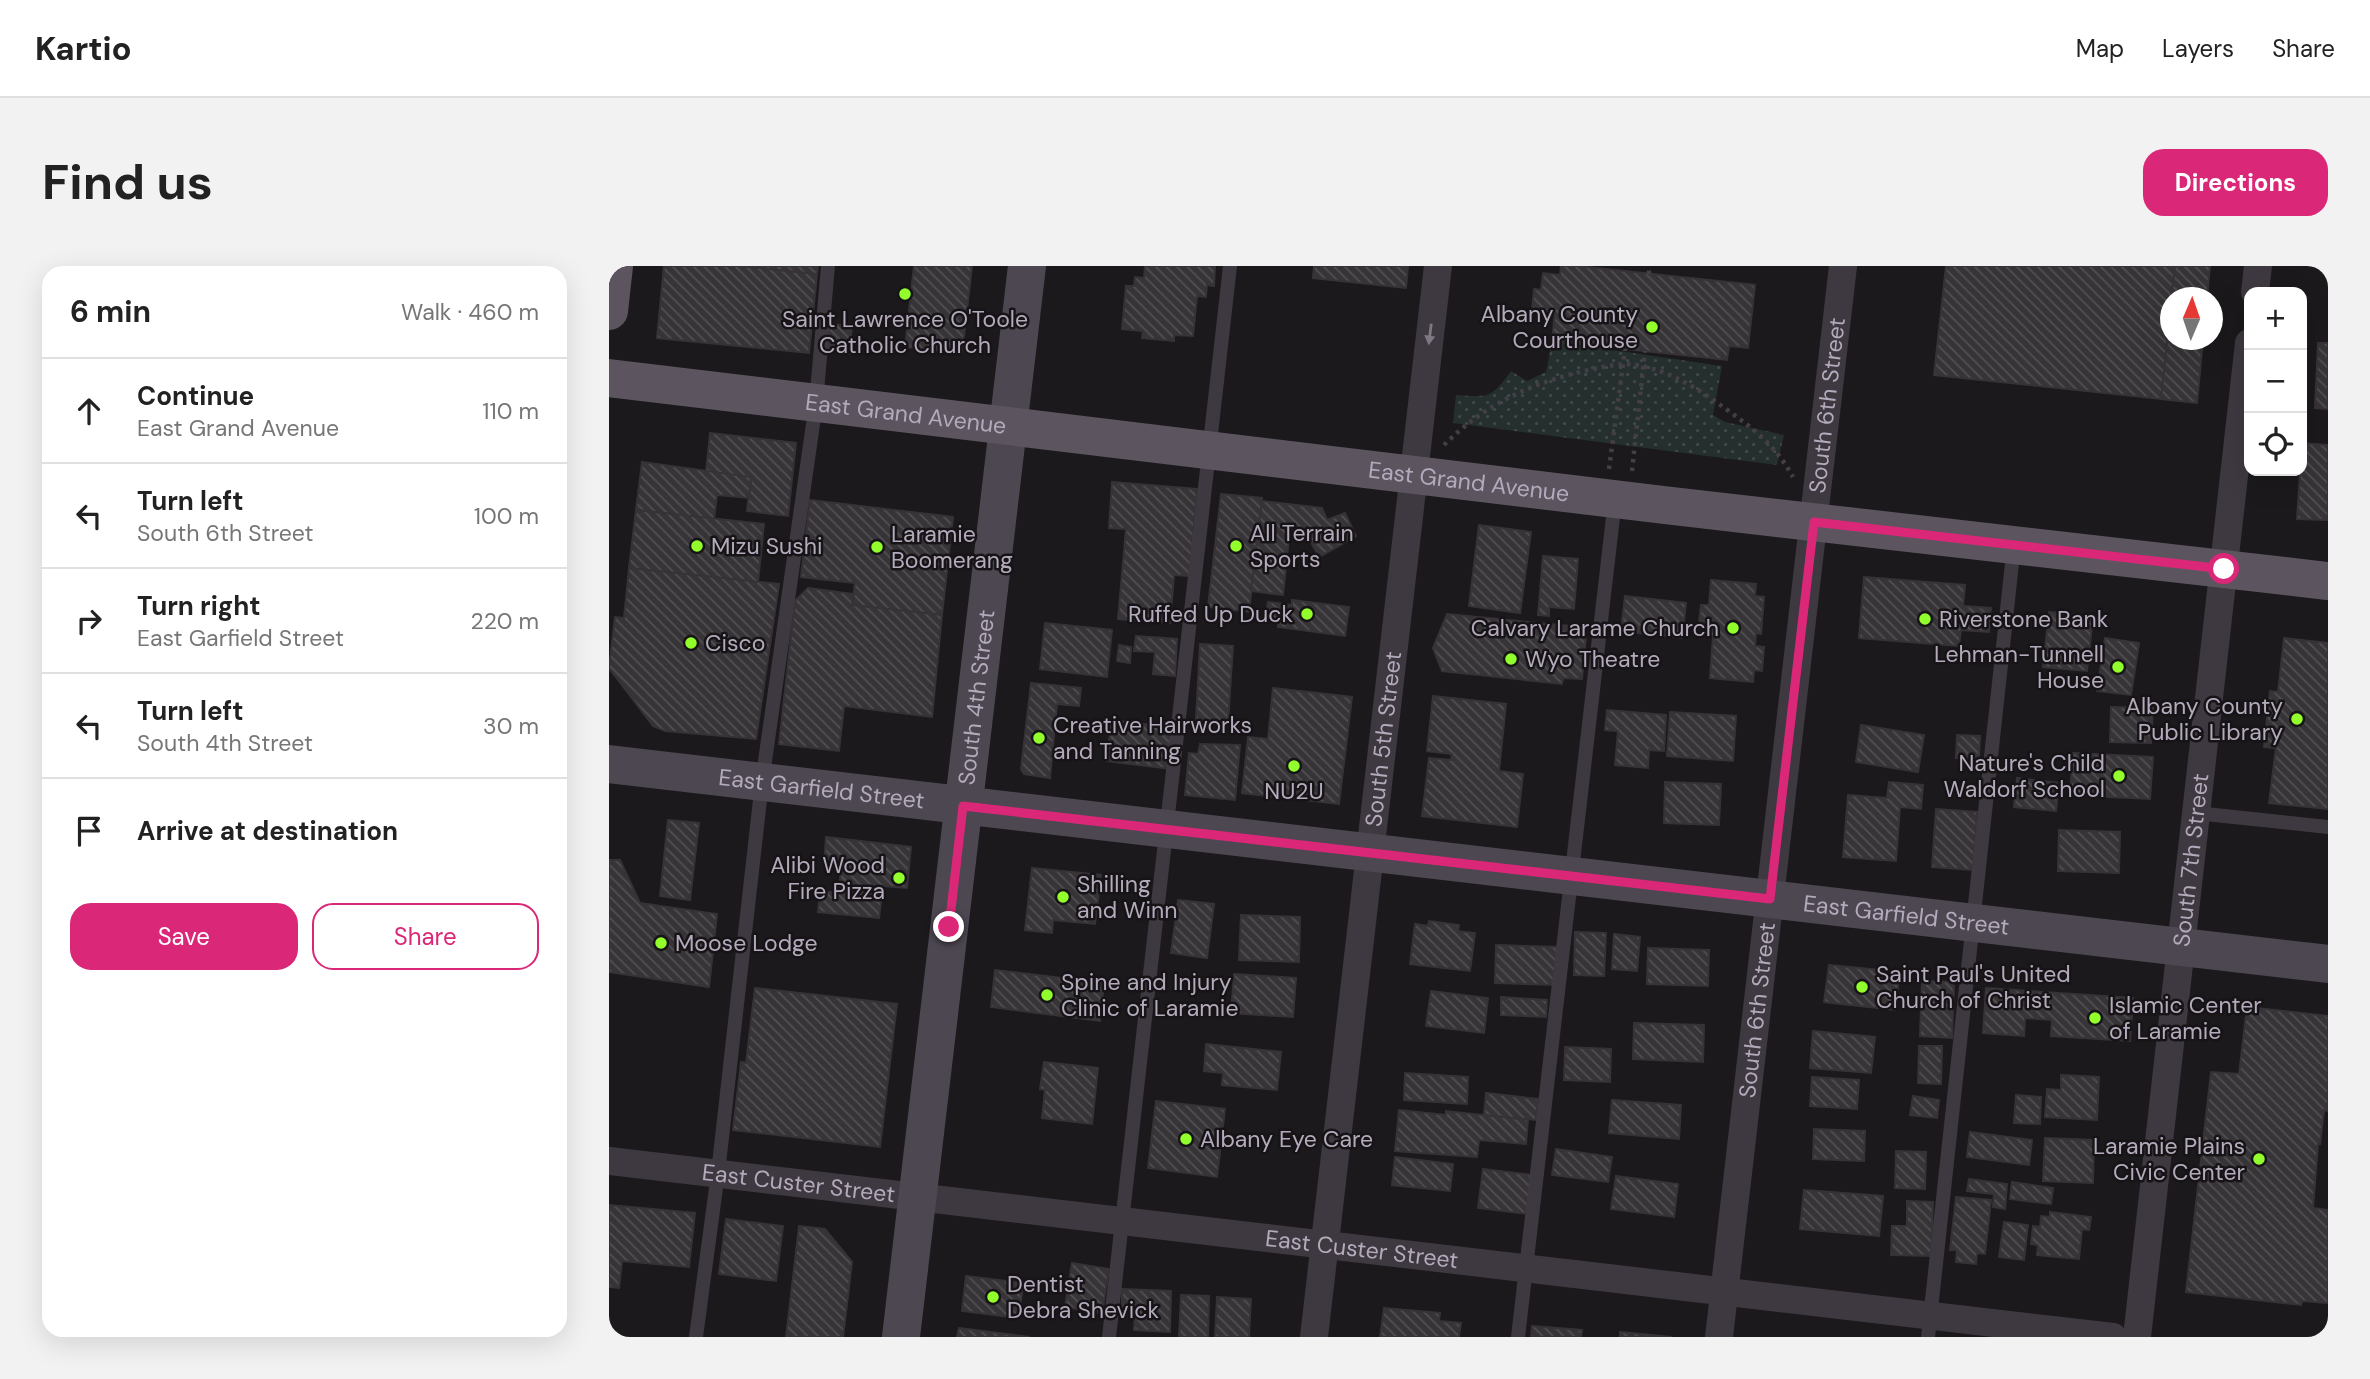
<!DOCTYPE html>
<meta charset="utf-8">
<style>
:root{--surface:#fff;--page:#f2f2f2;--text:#222;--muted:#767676;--line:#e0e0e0;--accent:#db2777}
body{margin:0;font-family:"DM Sans",sans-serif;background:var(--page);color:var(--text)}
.controls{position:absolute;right:21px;top:21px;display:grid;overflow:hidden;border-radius:14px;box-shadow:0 7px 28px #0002}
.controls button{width:63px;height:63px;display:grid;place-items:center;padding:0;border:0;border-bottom:2px solid var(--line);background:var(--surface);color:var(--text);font:35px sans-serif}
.compass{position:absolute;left:1551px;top:21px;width:63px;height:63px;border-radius:50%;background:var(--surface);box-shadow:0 7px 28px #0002;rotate:2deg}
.stop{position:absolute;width:21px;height:21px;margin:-16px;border:5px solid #db2777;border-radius:50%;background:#fff}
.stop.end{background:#db2777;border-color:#fff;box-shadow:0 2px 7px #0008}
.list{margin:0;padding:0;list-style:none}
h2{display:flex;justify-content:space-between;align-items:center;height:91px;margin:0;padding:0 28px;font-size:30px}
h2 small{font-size:23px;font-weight:400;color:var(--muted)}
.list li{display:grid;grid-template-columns:46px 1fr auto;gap:21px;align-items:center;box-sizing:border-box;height:105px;padding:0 28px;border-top:2px solid var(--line)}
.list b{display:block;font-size:26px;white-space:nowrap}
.list p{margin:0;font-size:23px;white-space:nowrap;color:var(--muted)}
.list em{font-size:23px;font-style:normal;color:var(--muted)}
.actions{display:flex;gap:14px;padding:21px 28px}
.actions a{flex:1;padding:16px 0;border:2px solid var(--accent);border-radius:21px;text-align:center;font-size:24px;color:var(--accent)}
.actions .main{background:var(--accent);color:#fff}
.icon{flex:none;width:38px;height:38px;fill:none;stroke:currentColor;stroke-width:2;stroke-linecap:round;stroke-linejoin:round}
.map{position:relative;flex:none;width:1719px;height:1071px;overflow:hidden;border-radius:21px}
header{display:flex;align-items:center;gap:42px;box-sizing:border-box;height:98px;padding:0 35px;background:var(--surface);border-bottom:2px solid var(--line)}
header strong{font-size:33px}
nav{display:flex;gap:38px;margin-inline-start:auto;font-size:24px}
.intro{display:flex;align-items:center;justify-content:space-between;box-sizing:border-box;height:168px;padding:0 42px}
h1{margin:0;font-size:49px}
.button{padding:18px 32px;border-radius:21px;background:var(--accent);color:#fff;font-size:24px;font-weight:700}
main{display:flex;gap:42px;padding:0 42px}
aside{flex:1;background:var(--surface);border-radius:21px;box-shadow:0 7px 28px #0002}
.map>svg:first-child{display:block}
.grass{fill:url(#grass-dots)}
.building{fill:url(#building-back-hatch);stroke:#373237;stroke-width:2}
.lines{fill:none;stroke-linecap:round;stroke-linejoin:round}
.path{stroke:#443f47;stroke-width:4.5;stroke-dasharray:3.5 5;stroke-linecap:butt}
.lane{stroke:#3e3940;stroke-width:14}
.street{stroke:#3e3940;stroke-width:28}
.secondary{stroke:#4d4751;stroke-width:38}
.primary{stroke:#5c5560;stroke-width:38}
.oneway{fill:#7f7784}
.route{stroke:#db2777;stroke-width:9}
.poi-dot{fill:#92ff2d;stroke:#161416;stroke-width:2.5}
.labels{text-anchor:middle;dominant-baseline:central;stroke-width:5;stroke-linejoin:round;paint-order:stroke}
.poi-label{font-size:23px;fill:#b4aabc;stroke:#161416;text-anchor:start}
.street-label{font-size:23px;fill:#b4aabc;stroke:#161416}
</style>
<header>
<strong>Kartio</strong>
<nav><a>Map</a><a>Layers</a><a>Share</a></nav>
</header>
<div class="intro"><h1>Find us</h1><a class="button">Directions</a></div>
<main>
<aside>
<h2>6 min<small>Walk · 460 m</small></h2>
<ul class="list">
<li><svg class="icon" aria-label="ahead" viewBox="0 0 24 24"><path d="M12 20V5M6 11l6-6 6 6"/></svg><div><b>Continue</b><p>East Grand Avenue</p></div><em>110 m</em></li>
<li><svg class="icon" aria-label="left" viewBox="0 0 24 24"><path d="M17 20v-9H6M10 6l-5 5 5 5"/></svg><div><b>Turn left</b><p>South 6th Street</p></div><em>100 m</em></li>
<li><svg class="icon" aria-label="right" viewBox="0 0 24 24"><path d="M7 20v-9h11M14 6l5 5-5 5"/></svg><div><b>Turn right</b><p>East Garfield Street</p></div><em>220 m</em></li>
<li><svg class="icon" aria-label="left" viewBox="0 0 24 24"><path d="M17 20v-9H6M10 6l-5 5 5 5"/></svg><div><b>Turn left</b><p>South 4th Street</p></div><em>30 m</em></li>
<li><svg class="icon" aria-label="arrive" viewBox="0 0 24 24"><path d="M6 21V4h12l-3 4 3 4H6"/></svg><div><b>Arrive at destination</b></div></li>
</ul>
<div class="actions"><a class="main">Save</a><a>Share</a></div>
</aside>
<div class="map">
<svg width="1719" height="1071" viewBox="0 0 1719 1071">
<defs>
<pattern id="grass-dots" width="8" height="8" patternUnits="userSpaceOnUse" patternTransform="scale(1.75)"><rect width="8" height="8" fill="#242f2e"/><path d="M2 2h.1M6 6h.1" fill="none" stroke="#414a4a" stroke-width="1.8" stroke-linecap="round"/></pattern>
<pattern id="building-back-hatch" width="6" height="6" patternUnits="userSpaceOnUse" patternTransform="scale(1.75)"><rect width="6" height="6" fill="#373437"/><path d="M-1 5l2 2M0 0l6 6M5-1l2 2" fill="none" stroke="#524f52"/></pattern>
</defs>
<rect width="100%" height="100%" fill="#1b191b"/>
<path class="grass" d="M943,75L1113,100L1104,149L1116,156L1175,169L1168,199L844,157L847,129C880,131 882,133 902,105L918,115L937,106Z"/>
<g class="building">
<polygon points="55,0 133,0 208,8 200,87 48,72"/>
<polygon points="133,0 209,0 208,8"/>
<polygon points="305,0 363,0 353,87 296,81"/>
<polygon points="536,0 606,0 605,20 598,19 597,31 588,30 584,70 565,69 565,75 533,72 534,65 513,63 517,20 525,20 526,11 535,12"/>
<polygon points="705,0 799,0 797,22 704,12"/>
<polygon points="952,0 969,0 1146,19 1139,82 1120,80 1118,94 943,75 946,46 923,44 925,23 932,24 934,7 951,9"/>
<polygon points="1337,0 1566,0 1552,133 1325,109"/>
<polygon points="1566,0 1601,0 1598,32 1562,32"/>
<polygon points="1562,40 1562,74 1594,74 1588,137 1552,133"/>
<polygon points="221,58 243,60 240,88 217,85"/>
<polygon points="1709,77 1719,77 1719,143 1706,142"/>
<polygon points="101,167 187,177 179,250 138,245 142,211 97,206"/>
<polygon points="1693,177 1719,179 1719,254 1688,253"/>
<polygon points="33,196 142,211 140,232 108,229 105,253 27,244"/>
<polygon points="503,216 588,223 581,310 565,309 561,357 509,353 517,263 500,262"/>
<polygon points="612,228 653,232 640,346 599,341"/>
<polygon points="201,234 344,251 333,349 243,339 246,317 192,311"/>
<polygon points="653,235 713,242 718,254 736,247 747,270 710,291 695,263 681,262 674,329 642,325"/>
<polygon points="27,244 155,258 149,316 20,302"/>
<polygon points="870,259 922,266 911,347 860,340"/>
<polygon points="934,290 969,293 965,343 940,341 940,350 929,349"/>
<polygon points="20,302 170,318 147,473 56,465 44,460 0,402 6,351 15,352"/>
<polygon points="1255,311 1356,319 1354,340 1382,342 1380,366 1352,364 1350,380 1250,372"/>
<polygon points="1102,314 1147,318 1146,330 1155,331 1152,368 1147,367 1146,380 1155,381 1153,405 1145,404 1144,416 1101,412 1104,370 1095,369 1096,357 1090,357 1092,339 1100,339"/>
<polygon points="199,322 245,328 243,339 333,349 323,451 235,440 230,485 170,478 186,335"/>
<polygon points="1016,330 1077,337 1073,372 1012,365"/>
<polygon points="683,334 740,341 736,370 669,361 669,356 656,354 659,336 683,339"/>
<polygon points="1440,346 1484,351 1478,405 1434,401"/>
<polygon points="838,348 961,360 960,369 977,371 973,413 954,412 953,418 833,405 824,382"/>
<polygon points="436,357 503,364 498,411 431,403"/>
<polygon points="527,370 568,373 566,410 544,408 546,386 525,385"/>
<polygon points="1496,372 1530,377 1522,429 1488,425"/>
<polygon points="1675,372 1719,377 1719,543 1660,537 1667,482 1655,481 1661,425 1669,426"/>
<polygon points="591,378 624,380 619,456 587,454"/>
<polygon points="510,379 522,381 521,397 508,395"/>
<polygon points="422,417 472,422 470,440 448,438 441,512 415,508 412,503"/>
<polygon points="664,422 743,431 730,538 633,527 639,471 659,473"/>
<polygon points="824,430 897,438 890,505 914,508 908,561 813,550 820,492 842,494 843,488 818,485"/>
<polygon points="1502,441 1544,442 1542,477 1501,476"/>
<polygon points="998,444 1057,449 1055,485 1040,484 1039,502 1006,499 1009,465 996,464"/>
<polygon points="1061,446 1127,450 1124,495 1058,490"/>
<polygon points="503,454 567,462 562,503 497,495"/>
<polygon points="1252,459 1315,469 1309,506 1247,496"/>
<polygon points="1348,469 1371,470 1370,493 1347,492"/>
<polygon points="591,478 631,479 626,534 576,529 580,487 589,488"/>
<polygon points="1464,487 1544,491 1541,533 1461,529"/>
<polygon points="1408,512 1450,517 1447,545 1405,541"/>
<polygon points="1056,516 1112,518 1110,559 1055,557"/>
<polygon points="1280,516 1314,519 1312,543 1291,541 1287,595 1234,591 1239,529 1278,532"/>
<polygon points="1327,543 1368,546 1364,604 1323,601"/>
<polygon points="59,554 90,557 81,634 51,630"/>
<polygon points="1450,564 1511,566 1510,607 1449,605"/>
<polygon points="217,571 302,581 298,622 274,620 270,652 209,646 211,625 230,627 232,602 215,600"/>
<polygon points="0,594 11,594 31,637 108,648 100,721 0,706"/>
<polygon points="423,602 492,609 486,658 444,654 443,667 416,664"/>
<polygon points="569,634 605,638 598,692 562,687"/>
<polygon points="632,649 691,651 690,696 630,694"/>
<polygon points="820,655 850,659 849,665 866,667 861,705 801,698 806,658 819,660"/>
<polygon points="966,666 997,667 995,710 965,709"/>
<polygon points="1005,668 1031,671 1028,705 1003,703"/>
<polygon points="887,679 950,681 948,719 886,717"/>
<polygon points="1039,682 1100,684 1099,720 1038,718"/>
<polygon points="1220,699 1291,706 1286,744 1215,736"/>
<polygon points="386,704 495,717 491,755 382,741"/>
<polygon points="625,708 687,712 684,751 622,747"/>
<polygon points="1313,715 1345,716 1343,772 1311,770"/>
<polygon points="146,722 288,738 271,881 124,864 132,796 137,797"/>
<polygon points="1377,722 1524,732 1521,775 1442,770 1443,754 1416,752 1415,770 1374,767"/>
<polygon points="822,725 879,732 875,767 817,760"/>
<polygon points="892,731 938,734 937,751 892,749"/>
<polygon points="1638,741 1719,750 1719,845 1715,844 1711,878 1709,878 1704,942 1719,944 1719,1037 1693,1035 1692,1039 1577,1026 1602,806 1630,808"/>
<polygon points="1025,757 1095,759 1094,796 1024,793"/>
<polygon points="1204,765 1266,771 1262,807 1201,802"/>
<polygon points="597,778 672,786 668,824 613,819 614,807 595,805"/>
<polygon points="1310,780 1333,780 1332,818 1309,817"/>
<polygon points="956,781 1002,783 1001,816 955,814"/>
<polygon points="435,796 489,802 483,858 433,852 436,824 431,823"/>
<polygon points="796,807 859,811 858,838 795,834"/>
<polygon points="1452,809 1490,811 1488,854 1436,851 1438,823 1452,824"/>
<polygon points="1203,811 1250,814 1248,843 1201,840"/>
<polygon points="877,827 929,833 927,854 875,849"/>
<polygon points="1407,829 1432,831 1431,858 1405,857"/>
<polygon points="1304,830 1330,834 1328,852 1301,849"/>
<polygon points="1003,834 1072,839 1070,873 1000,867"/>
<polygon points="547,835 616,843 608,911 539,902"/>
<polygon points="790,844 837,849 837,845 919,854 917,878 870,874 868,891 786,885"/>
<polygon points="1205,863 1256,865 1255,895 1204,893"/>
<polygon points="1361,866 1423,874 1420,899 1358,891"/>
<polygon points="1436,872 1485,874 1484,917 1434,915"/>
<polygon points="947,883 1003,891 999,916 943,909"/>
<polygon points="1287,885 1317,886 1316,923 1286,922"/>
<polygon points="786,891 844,898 841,925 783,919"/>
<polygon points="874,903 924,909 919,948 869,942"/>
<polygon points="1007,910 1069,918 1065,951 1002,943"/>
<polygon points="1360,913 1398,918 1396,943 1384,941 1385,928 1358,925"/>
<polygon points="1403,916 1444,922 1442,938 1401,933"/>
<polygon points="1195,924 1274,930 1270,970 1191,963"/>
<polygon points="1347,931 1382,934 1376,988 1368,987 1367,998 1347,996 1348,984 1341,984"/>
<polygon points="1298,935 1324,936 1322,990 1282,989 1283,960 1298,960"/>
<polygon points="0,939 86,947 80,1001 13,995 10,1022 0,1021"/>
<polygon points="1441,946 1482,951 1480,964 1473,963 1470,993 1428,989 1429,979 1422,978 1424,960 1431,961 1432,950 1441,951"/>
<polygon points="117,953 174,960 167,1015 110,1008"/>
<polygon points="1395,956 1419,959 1415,994 1390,991"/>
<polygon points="190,960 216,963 243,996 234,1071 177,1071"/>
<polygon points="463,997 500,1003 493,1047 456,1041"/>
<polygon points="357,1010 414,1017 410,1052 353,1045"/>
<polygon points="513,1023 562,1025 561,1066 525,1064 526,1046 513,1046"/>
<polygon points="572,1029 600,1030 599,1071 570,1071"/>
<polygon points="608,1031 642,1033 640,1071 606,1071"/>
<polygon points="775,1042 831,1047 830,1055 852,1057 850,1071 771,1071"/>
<polygon points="923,1060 973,1064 972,1071 922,1071"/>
<polygon points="350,1062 421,1071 348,1071"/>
<polygon points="1011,1066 1063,1071 1011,1071"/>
</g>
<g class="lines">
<g class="path">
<polyline points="1040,8 1040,0"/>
<path d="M835,179C876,138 924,116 980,104C997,100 1014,96 1032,100C1064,106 1092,125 1117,143C1145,163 1167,180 1184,211"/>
<polyline points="1000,203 1016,83"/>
<polyline points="1023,205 1036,85"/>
</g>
<g class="lane">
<polyline points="1587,547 1719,561"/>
<polyline points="87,1071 109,907 153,516 207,137 219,0"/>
<polyline points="500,1071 621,0"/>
<polyline points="909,1071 1006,234"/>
<polyline points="1319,1071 1405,279"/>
</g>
<g class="street">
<polyline points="1646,26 1649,0"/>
<path id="s1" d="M0,895L1504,1071"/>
<path id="s2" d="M705,1071L829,0"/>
<path id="s3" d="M1110,1071L1234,0"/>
<path id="s4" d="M1528,1071L1640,77"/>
</g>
<g class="secondary">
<path id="s5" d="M0,498L1719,698"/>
<path id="s6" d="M292,1071L418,0"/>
</g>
<g class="primary">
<polyline points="0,45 5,0"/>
<path id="s7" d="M0,112L1055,239L1719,315"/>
</g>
</g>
<defs><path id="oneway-solid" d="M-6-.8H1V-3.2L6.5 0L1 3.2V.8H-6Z" transform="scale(1.75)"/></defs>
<use class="oneway" href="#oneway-solid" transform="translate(821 68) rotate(97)"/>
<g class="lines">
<polyline class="route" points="340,661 354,540 1161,633 1205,256 1615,303"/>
</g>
<g class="poi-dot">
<circle cx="296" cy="28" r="7"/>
<circle cx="1043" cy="61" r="7"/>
<circle cx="88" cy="280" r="7"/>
<circle cx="627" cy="280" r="7"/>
<circle cx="268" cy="281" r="7"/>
<circle cx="698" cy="348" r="7"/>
<circle cx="1316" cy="353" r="7"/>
<circle cx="1124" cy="362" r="7"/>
<circle cx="82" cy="377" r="7"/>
<circle cx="902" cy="393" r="7"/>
<circle cx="1509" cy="401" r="7"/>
<circle cx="1688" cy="453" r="7"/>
<circle cx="430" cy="472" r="7"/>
<circle cx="685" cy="500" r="7"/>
<circle cx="1510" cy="510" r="7"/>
<circle cx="290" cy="612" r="7"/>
<circle cx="454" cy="631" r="7"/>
<circle cx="52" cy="677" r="7"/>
<circle cx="1253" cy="721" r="7"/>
<circle cx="438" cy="729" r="7"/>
<circle cx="1486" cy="752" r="7"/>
<circle cx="577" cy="873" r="7"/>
<circle cx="1650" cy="893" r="7"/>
<circle cx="384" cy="1031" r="7"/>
</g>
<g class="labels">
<g class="poi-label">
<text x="1029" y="48" text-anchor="end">Albany County<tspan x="1029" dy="26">Courthouse</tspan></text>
<text x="296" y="53" text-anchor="middle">Saint Lawrence O'Toole<tspan x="296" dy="26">Catholic Church</tspan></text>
<text x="641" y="267">All Terrain<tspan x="641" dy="26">Sports</tspan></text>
<text x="282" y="268">Laramie<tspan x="282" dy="26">Boomerang</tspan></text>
<text x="102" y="280">Mizu Sushi</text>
<text x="684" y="348" text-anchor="end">Ruffed Up Duck</text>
<text x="1330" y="353">Riverstone Bank</text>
<text x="1110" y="362" text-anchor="end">Calvary Larame Church</text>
<text x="96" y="377">Cisco</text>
<text x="1495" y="388" text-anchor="end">Lehman-Tunnell<tspan x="1495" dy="26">House</tspan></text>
<text x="916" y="393">Wyo Theatre</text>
<text x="1674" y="440" text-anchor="end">Albany County<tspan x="1674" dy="26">Public Library</tspan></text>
<text x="444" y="459">Creative Hairworks<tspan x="444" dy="26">and Tanning</tspan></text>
<text x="1496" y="497" text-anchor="end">Nature's Child<tspan x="1496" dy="26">Waldorf School</tspan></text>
<text x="685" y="525" text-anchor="middle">NU2U</text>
<text x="276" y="599" text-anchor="end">Alibi Wood<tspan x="276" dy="26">Fire Pizza</tspan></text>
<text x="468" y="618">Shilling<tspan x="468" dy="26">and Winn</tspan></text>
<text x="66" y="677">Moose Lodge</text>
<text x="1267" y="708">Saint Paul's United<tspan x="1267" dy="26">Church of Christ</tspan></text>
<text x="452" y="716">Spine and Injury<tspan x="452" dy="26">Clinic of Laramie</tspan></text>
<text x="1500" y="739">Islamic Center<tspan x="1500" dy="26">of Laramie</tspan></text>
<text x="591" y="873">Albany Eye Care</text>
<text x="1636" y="880" text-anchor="end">Laramie Plains<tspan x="1636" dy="26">Civic Center</tspan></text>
<text x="398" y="1018">Dentist<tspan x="398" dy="26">Debra Shevick</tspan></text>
</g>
<g class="street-label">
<text stroke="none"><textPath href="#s3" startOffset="938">South 6th Street</textPath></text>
<text stroke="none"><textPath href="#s7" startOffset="299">East Grand Avenue</textPath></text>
<text stroke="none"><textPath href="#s7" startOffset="866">East Grand Avenue</textPath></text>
<text stroke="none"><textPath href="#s6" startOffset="644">South 4th Street</textPath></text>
<text stroke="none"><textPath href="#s2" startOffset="602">South 5th Street</textPath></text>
<text stroke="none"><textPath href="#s5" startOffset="214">East Garfield Street</textPath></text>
<text stroke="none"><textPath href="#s4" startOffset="480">South 7th Street</textPath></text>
<text stroke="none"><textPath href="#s5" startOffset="1306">East Garfield Street</textPath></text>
<text stroke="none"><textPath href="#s3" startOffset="329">South 6th Street</textPath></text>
<text stroke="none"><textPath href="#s1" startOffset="191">East Custer Street</textPath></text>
<text stroke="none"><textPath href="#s1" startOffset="758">East Custer Street</textPath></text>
</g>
</g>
</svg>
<div class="controls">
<button>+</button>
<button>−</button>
<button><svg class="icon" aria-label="locate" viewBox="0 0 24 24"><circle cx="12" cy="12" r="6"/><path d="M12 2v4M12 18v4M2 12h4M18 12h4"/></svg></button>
</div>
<svg class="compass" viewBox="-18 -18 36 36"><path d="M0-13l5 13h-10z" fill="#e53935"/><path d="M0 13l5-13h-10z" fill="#767676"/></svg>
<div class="stop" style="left:1615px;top:303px"></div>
<div class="stop end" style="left:340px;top:661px"></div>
</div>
</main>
